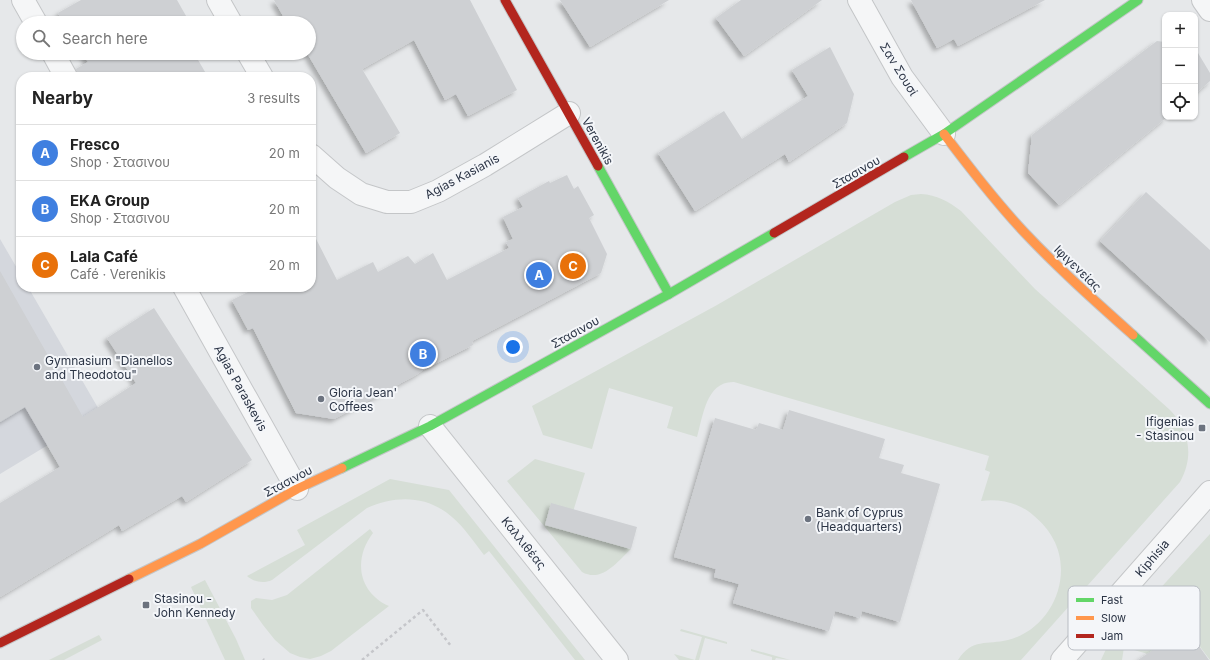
<!DOCTYPE html>
<meta charset="utf-8">
<style>
:root{--surface:#fff;--page:#f2f2f2;--text:#222;--muted:#767676;--line:#e0e0e0;--accent:#6c737f}
body{margin:0;font-family:Inter,sans-serif;background:var(--page);color:var(--text)}
.controls{position:absolute;right:12px;top:12px;display:grid;overflow:hidden;border-radius:8px;box-shadow:0 1px 3px #0004}
.controls button{width:36px;height:36px;display:grid;place-items:center;padding:0;border:0;border-bottom:1px solid var(--line);background:var(--surface);color:var(--text);font:20px sans-serif}
.you{position:absolute;left:513px;top:347px;width:14px;height:14px;margin:-10px;border:3px solid #fff;border-radius:50%;background:#1a73e8;box-shadow:0 0 0 6px #1a73e833}
.badge{display:grid;place-items:center;width:26px;height:26px;border-radius:50%;background:var(--accent);color:#fff;font-size:13px;font-weight:700}
.pin{position:absolute;translate:-50% -50%;border:2px solid #fff;box-shadow:0 1px 4px #0006}
.list{margin:0;padding:0;list-style:none}
h2{display:flex;justify-content:space-between;align-items:center;height:52px;margin:0;padding:0 16px;font-size:17px}
h2 small{font-size:13px;font-weight:400;color:var(--muted)}
.list li{display:grid;grid-template-columns:26px 1fr auto;gap:12px;align-items:center;box-sizing:border-box;height:56px;padding:0 16px;border-top:1px solid var(--line)}
.list b{display:block;font-size:15px;white-space:nowrap}
.list p{margin:0;font-size:13px;white-space:nowrap;color:var(--muted)}
.list em{font-size:13px;font-style:normal;color:var(--muted)}
.icon{flex:none;width:22px;height:22px;fill:none;stroke:currentColor;stroke-width:2;stroke-linecap:round;stroke-linejoin:round}
.map{position:relative;flex:none;width:1210px;height:660px;overflow:hidden}
.search{position:absolute;background:var(--surface);box-shadow:0 1px 3px #0004;left:16px;top:16px;width:300px;height:44px;display:flex;align-items:center;gap:10px;box-sizing:border-box;padding:0 14px;border-radius:22px;color:var(--muted);font-size:15px}
.panel{position:absolute;background:var(--surface);box-shadow:0 1px 3px #0004;left:16px;top:72px;width:300px;height:220px;border-radius:16px}
.map>svg:first-child{display:block}
.built{fill:#d4d7dd}
.green{fill:#d6ded6}
.building{fill:#ced0d3;filter:url(#shadow)}
.lines{fill:none;stroke-linecap:round;stroke-linejoin:round}
.street-casing{stroke:#c4c6c8;stroke-width:24}
.fast-casing{stroke:#c4c6c8;stroke-width:11}
.slow-casing{stroke:#c4c6c8;stroke-width:11}
.jam-casing{stroke:#c4c6c8;stroke-width:11}
.path{stroke:#c5c6ca;stroke-width:2.5;stroke-dasharray:3 3;stroke-linecap:butt}
.street{stroke:#f5f6f7;stroke-width:22}
.fast{stroke:#63d668;stroke-width:9}
.slow{stroke:#ff974d;stroke-width:9}
.jam{stroke:#b3261e;stroke-width:9}
.poi-dot{fill:#6c737f;stroke:#f4f6f9;stroke-width:1.5}
.labels{text-anchor:middle;dominant-baseline:central;stroke-width:4;stroke-linejoin:round;paint-order:stroke}
.street-label{font-size:12px;fill:#2b3445;stroke:#f4f6f9}
.poi-label{font-size:12px;fill:#2b3445;stroke:#f4f6f9;text-anchor:start}
.key{fill:#f4f6f9;stroke:#b8bcc3;stroke-width:1}
.key-label{font-size:11px;fill:#2b3445}
</style>
<div class="map">
<svg width="1210" height="660" viewBox="0 0 1210 660">
<defs>
<filter id="shadow"><feDropShadow dx="-3.5" dy="3.5" stdDeviation="2" flood-color="#0004"/></filter>
</defs>
<rect width="100%" height="100%" fill="#e6e8ea"/>
<polygon class="built" points="0,239 21,275 21,287 28,287 101,413 0,474"/>
<g class="green">
<path d="M921,194C937,195 948,201 961,211L1035,289L1170,410C1190,431 1194,457 1180,482L1021,660H958C972,638 987,645 1008,640C1040,632 1061,601 1061,570C1061,547 1050,529 1033,515C1020,503 998,498 981,501L990,472L985,470L989,456L734,382C706,381 703,417 697,437L667,428L673,407L609,388L592,449L543,435L532,406L717,305L895,202L911,195Z"/>
<path d="M535,459L585,473L567,531L631,549C617,562 602,583 582,572L507,481Z"/>
<path d="M390,479L449,490L585,660H575L489,551L484,555C474,542 464,527 452,517C427,495 396,495 367,508L272,580C263,584 254,582 247,576L305,545L297,530Z"/>
<path d="M370,529L373,533C353,559 358,592 389,606L331,651L321,656L310,659L300,657L290,653L275,640L263,625L251,608V601L256,598L272,600L287,595Z"/>
<polygon points="1210,534 1210,660 1186,628 1148,654 1124,647 1122,660 1101,660 1107,647 1112,641"/>
<polygon points="205,580 236,639 245,660 225,660 191,587"/>
<polygon points="681,629 727,642 727,644 705,638 699,660 679,660 674,654 695,660 702,637 680,631"/>
<polygon points="99,635 102,640 64,660 49,660"/>
<polygon points="751,649 790,660 776,658 775,660 772,660 772,657 751,651"/>
</g>
<g class="building">
<polygon points="81,0 177,0 190,23 65,23 58,13"/>
<polygon points="274,0 470,0 517,90 468,116 456,94 445,100 414,40 362,69 400,133 366,153 307,53 309,53 309,23 287,23"/>
<polygon points="560,0 669,0 590,47"/>
<polygon points="741,0 822,0 744,56 716,18"/>
<polygon points="911,0 1045,0 958,46 954,39 937,48"/>
<polygon points="1157,41 1165,42 1165,117 1167,117 1059,205 1028,173 1032,135"/>
<polygon points="830,47 854,94 847,123 789,162 785,154 695,211 658,153 724,111 742,139 808,96 792,70"/>
<polygon points="1195,48 1210,73 1210,81 1195,94"/>
<polygon points="82,53 194,53 208,77 78,77 76,69 88,62"/>
<polygon points="567,175 574,189 578,186 594,215 589,218 607,254 601,273 472,341 473,345 423,370 416,375 334,419 296,413 253,328 248,330 232,300 258,287 311,287 311,229 337,280 373,262 378,272 408,256 415,264 433,253 447,280 509,248 506,242 513,239 503,217 523,207 518,198 549,181 550,183"/>
<polygon points="1146,192 1210,250 1210,342 1100,241"/>
<polygon points="0,271 83,417 136,383 107,338 154,308 252,460 186,502 182,496 122,531 119,525 0,597 0,503 60,467 25,407 0,422"/>
<polygon points="789,410 885,439 879,458 904,465 901,473 940,484 900,622 862,611 860,618 835,611 829,631 790,620 733,603 739,584 714,577 716,569 674,557 715,418 756,430 759,423 783,430"/>
<polygon points="551,503 637,527 631,549 545,525"/>
<polygon points="1186,628 1209,660 1138,660"/>
</g>
<g class="lines">
<g class="street-casing">
<g id="street">
<polyline points="23,0 36,23"/>
<polyline points="218,0 231,23"/>
<polyline points="859,0 902,77 944,134"/>
<polyline points="1203,0 1210,10"/>
<polyline points="53,53 66,77"/>
<polyline points="248,53 262,77"/>
<polyline points="311,155 337,178 361,194 387,202 411,202 438,191 485,165 569,113"/>
<polyline points="184,287 297,489"/>
<polyline points="430,426 617,660"/>
<polyline points="1062,660 1210,492"/>
</g>
</g>
<g class="fast-casing">
<g id="fast">
<polyline points="904,157 944,134 1138,0"/>
<polyline points="598,166 669,294"/>
<polyline points="1133,335 1210,404"/>
<polyline points="342,468 430,426 669,294 774,233"/>
</g>
</g>
<g class="slow-casing">
<g id="slow">
<path d="M944,134C970,168 996,202 1025,233C1059,269 1096,302 1133,335"/>
<polyline points="129,579 200,544 297,489 342,468"/>
</g>
</g>
<g class="jam-casing">
<g id="jam">
<polyline points="505,0 598,166"/>
<polyline points="774,233 904,157"/>
<polyline points="0,643 129,579"/>
</g>
</g>
<g class="path">
<polyline points="263,659 264,660"/>
<polyline points="362,660 423,610 451,646"/>
</g>
<use href="#street" class="street"/>
<use href="#fast" class="fast"/>
<use href="#slow" class="slow"/>
<use href="#jam" class="jam"/>
</g>
<g class="poi-dot">
<circle cx="37" cy="367" r="4"/>
<circle cx="321" cy="399" r="4"/>
<rect x="1198" y="424" width="8" height="8" rx="2"/>
<circle cx="808" cy="519" r="4"/>
<rect x="142" y="601" width="8" height="8" rx="2"/>
</g>
<g class="labels">
<g class="street-label">
<text transform="translate(899 69) rotate(58)">Σαν Σουσί</text>
<text transform="translate(598 141) rotate(61)">Verenikis</text>
<text transform="translate(856 172) rotate(-30)">Στασινου</text>
<text transform="translate(462 176) rotate(-28)">Agias Kasianis</text>
<text transform="translate(1078 268) rotate(44)">Ιφιγενείας</text>
<text transform="translate(575 332) rotate(-29)">Στασινου</text>
<text transform="translate(241 388) rotate(61)">Agias Paraskevis</text>
<text transform="translate(288 481) rotate(-28)">Στασινου</text>
<text transform="translate(524 543) rotate(51)">Καλλιθέας</text>
<text transform="translate(1152 558) rotate(-49)">Kiphisia</text>
</g>
<g class="poi-label">
<text x="45" y="360">Gymnasium "Dianellos<tspan x="45" dy="14">and Theodotou"</tspan></text>
<text x="329" y="392">Gloria Jean'<tspan x="329" dy="14">Coffees</tspan></text>
<text x="1194" y="421" text-anchor="end">Ifigenias<tspan x="1194" dy="14">- Stasinou</tspan></text>
<text x="816" y="512">Bank of Cyprus<tspan x="816" dy="14">(Headquarters)</tspan></text>
<text x="154" y="598">Stasinou -<tspan x="154" dy="14">John Kennedy</tspan></text>
</g>
</g>
<rect x="1068" y="586" width="132" height="64" rx="6" class="key"/>
<rect x="1076" y="598" width="18" height="4" fill="#63d668"/>
<rect x="1076" y="616" width="18" height="4" fill="#ff974d"/>
<rect x="1076" y="634" width="18" height="4" fill="#b3261e"/>
<g class="key-label">
<text x="1101" y="604">Fast</text>
<text x="1101" y="622">Slow</text>
<text x="1101" y="640">Jam</text>
</g>
</svg>
<div class="controls">
<button>+</button>
<button>−</button>
<button><svg class="icon" aria-label="locate" viewBox="0 0 24 24"><circle cx="12" cy="12" r="6"/><path d="M12 2v4M12 18v4M2 12h4M18 12h4"/></svg></button>
</div>
<div class="you"></div>
<div class="pin badge" style="left:539px;top:275px;background:#3f7fe0">A</div>
<div class="pin badge" style="left:423px;top:354px;background:#3f7fe0">B</div>
<div class="pin badge" style="left:573px;top:266px;background:#e8710a">C</div>
<div class="search"><svg class="icon" aria-label="search" viewBox="0 0 24 24"><circle cx="10" cy="10" r="6"/><path d="M15 15l6 6"/></svg>Search here</div>
<section class="panel">
<h2>Nearby<small>3 results</small></h2>
<ul class="list">
<li><span class="badge" style="background:#3f7fe0">A</span><div><b>Fresco</b><p>Shop · Στασινου</p></div><em>20 m</em></li>
<li><span class="badge" style="background:#3f7fe0">B</span><div><b>EKA Group</b><p>Shop · Στασινου</p></div><em>20 m</em></li>
<li><span class="badge" style="background:#e8710a">C</span><div><b>Lala Café</b><p>Café · Verenikis</p></div><em>20 m</em></li>
</ul>
</section>
</div>
